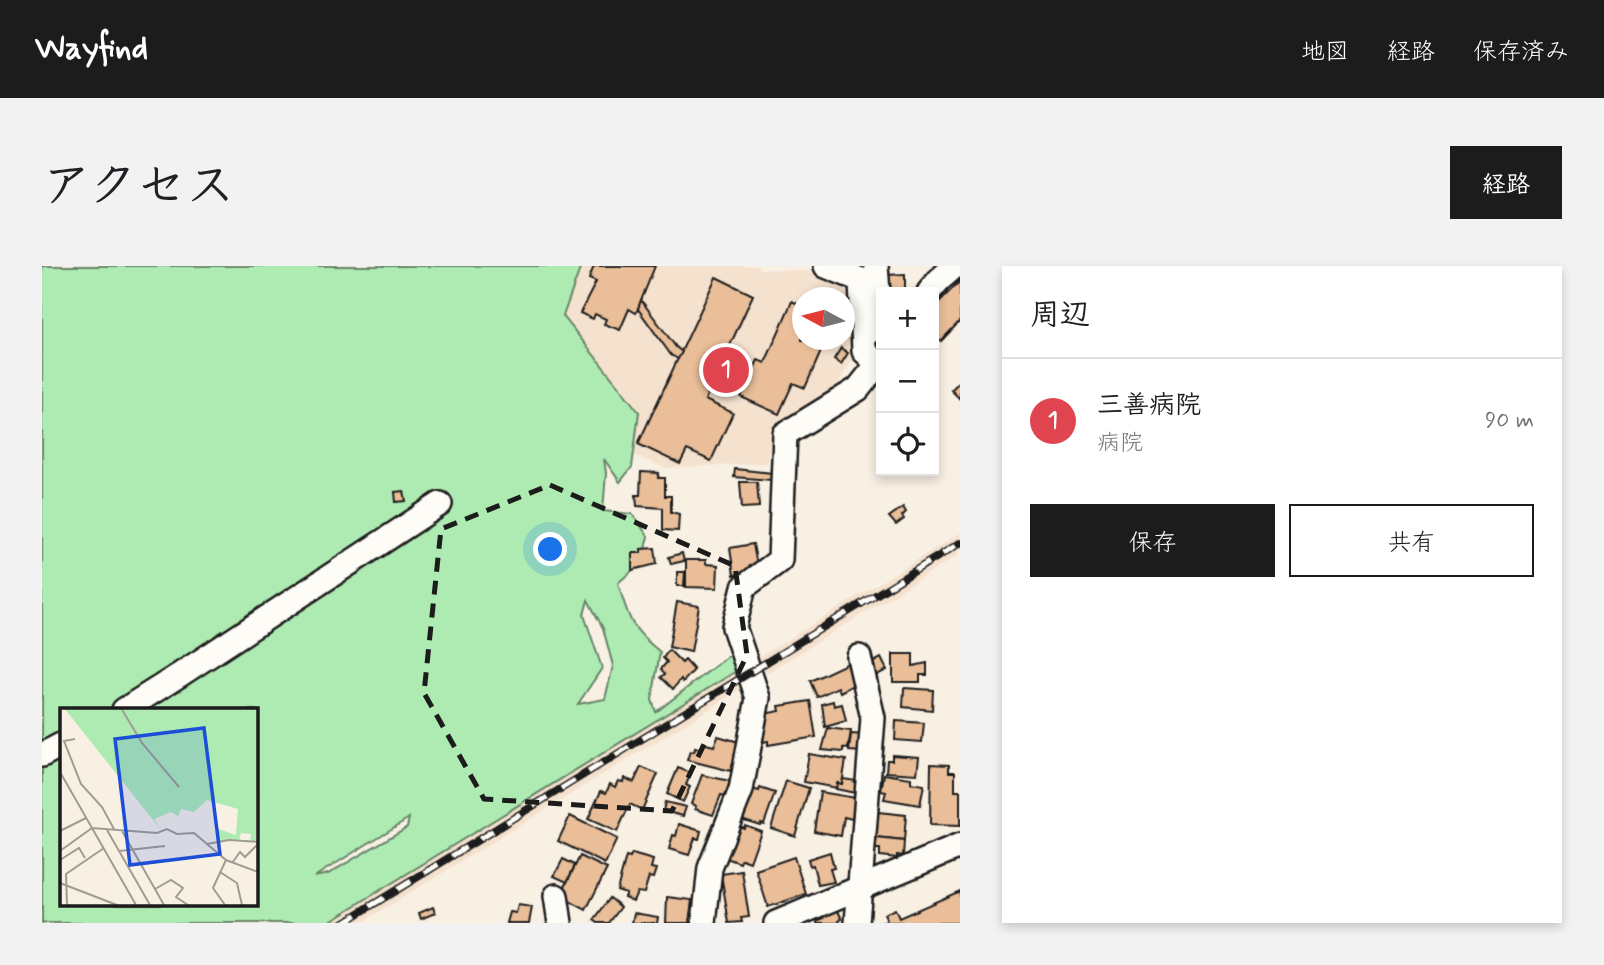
<!DOCTYPE html>
<html lang="ja">
<meta charset="utf-8">
<style>
:root{--surface:#fff;--page:#f2f2f2;--text:#202124;--muted:#757577;--line:#e0e0e0;--accent:#1c1c1c}
body{margin:0;font-family:Mynerve,"Klee One",sans-serif;background:var(--page);color:var(--text)}
.controls{position:absolute;right:21px;top:21px;display:grid;overflow:hidden;border-radius:0px;box-shadow:0 4px 10px #0003}
.controls button{width:63px;height:63px;display:grid;place-items:center;padding:0;border:0;border-bottom:2px solid var(--line);background:var(--surface);color:var(--text);font:35px sans-serif}
.compass{position:absolute;left:750px;top:21px;width:63px;height:63px;border-radius:50%;background:var(--surface);box-shadow:0 4px 10px #0003;rotate:277deg}
.you{position:absolute;left:509px;top:284px;width:24px;height:24px;margin:-18px;border:5px solid #fff;border-radius:50%;background:#1a73e8;box-shadow:0 0 0 10px #1a73e833}
.badge{display:grid;place-items:center;width:46px;height:46px;border-radius:50%;background:var(--accent);color:#fff;font-size:23px;font-weight:700}
.pin{position:absolute;translate:-50% -50%;border:4px solid #fff;box-shadow:0 2px 7px #0006}
.list{margin:0;padding:0;list-style:none}
h2{display:flex;justify-content:space-between;align-items:center;height:91px;margin:0;padding:0 28px;font-size:30px}
h2 small{font-size:23px;font-weight:400;color:var(--muted)}
.list li{display:grid;grid-template-columns:46px 1fr auto;gap:21px;align-items:center;box-sizing:border-box;height:126px;padding:0 28px;border-top:2px solid var(--line)}
.list b{display:block;font-size:26px;white-space:nowrap}
.list p{margin:0;font-size:23px;white-space:nowrap;color:var(--muted)}
.list em{font-size:23px;font-style:normal;color:var(--muted)}
.actions{display:flex;gap:14px;padding:21px 28px}
.actions a{flex:1;padding:16px 0;border:2px solid var(--accent);border-radius:0px;text-align:center;font-size:24px;color:var(--accent)}
.actions .main{background:var(--accent);color:#fff}
.icon{flex:none;width:38px;height:38px;fill:none;stroke:currentColor;stroke-width:2;stroke-linecap:round;stroke-linejoin:round}
.map{position:relative;flex:none;width:918px;height:657px;overflow:hidden;border-radius:0px}
header{display:flex;align-items:center;gap:42px;box-sizing:border-box;height:98px;padding:0 35px;background:var(--accent);color:#fff}
header strong{font-size:33px}
nav{display:flex;gap:38px;margin-inline-start:auto;font-size:24px}
.intro{display:flex;align-items:center;justify-content:space-between;box-sizing:border-box;height:168px;padding:0 42px}
h1{margin:0;font-size:49px}
.button{padding:18px 32px;border-radius:0px;background:var(--accent);color:#fff;font-size:24px;font-weight:700}
main{display:flex;gap:42px;padding:0 42px}
aside{flex:1;background:var(--surface);border-radius:0px;box-shadow:0 4px 10px #0003}
.map>svg:first-child{display:block}
.built{fill:#f4e1ce;fill-rule:evenodd}
.green{fill:#aeebb2;stroke:#658467;stroke-width:2;fill-rule:evenodd}
.building{fill:#e9be99;stroke:#1c1c1c;stroke-width:2}
.lines{fill:none;stroke-linecap:round;stroke-linejoin:round}
.minor-casing{stroke:#1c1c1c;stroke-width:28}
.minor{stroke:#fdfcf7;stroke-width:23}
.rail-casing{stroke:#1c1c1c;stroke-width:8}
.rail{stroke:#fdfcf7;stroke-width:5;stroke-dasharray:16;stroke-linecap:butt}
.marked{fill:none;stroke:#1c1c1c;stroke-width:5;stroke-dasharray:14 9;stroke-linejoin:round}
.inset-road{fill:none;stroke:#a19b94;stroke-width:2}
.view{fill:#1d4ed8;fill-opacity:0.15;stroke:#1d4ed8;stroke-width:3.5}
.inset-edge{fill:none;stroke:#1c1c1c;stroke-width:3.5}
</style>
<header>
<strong>Wayfind</strong>
<nav><a>地図</a><a>経路</a><a>保存済み</a></nav>
</header>
<div class="intro"><h1>アクセス</h1><a class="button">経路</a></div>
<main>
<div class="map">
<svg width="918" height="657" viewBox="0 0 918 657">
<rect width="100%" height="100%" fill="#f9f0e4"/>
<filter id="ink" filterUnits="userSpaceOnUse"><feTurbulence type="fractalNoise" baseFrequency=".0143" numOctaves="2"/><feDisplacementMap in="SourceGraphic" scale="14" xChannelSelector="R" yChannelSelector="G"/><feConvolveMatrix kernelMatrix="1 2 1 2 8 2 1 2 1" color-interpolation-filters="sRGB"/></filter>
<g filter="url(#ink)">
<g class="built">
<path d="M539,0H715L718,3L764,5L807,18L815,26L814,86L794,122L732,160L725,197L623,202L592,189L597,146L520,50ZM760,32H802V74H760Z"/>
<polygon points="918,267 918,288 720,410 711,395"/>
<polygon points="696,404 705,419 669,442 319,657 285,657"/>
</g>
<path class="green" d="M0,0H539L521,50L597,146L590,201L578,216L562,193L564,207L561,245L590,248L606,270L600,296L576,317C587,353 588,362 618,386L610,434L614,446L690,387L696,404L285,657H0ZM546,334L561,362L571,400L563,433L536,438L560,402L542,349ZM19,444H214V638H19ZM367,552L365,561L286,608L272,611Z"/>
<g class="building">
<polygon points="552,0 613,0 594,47 587,43 578,64 562,58 564,53 553,48 551,53 538,47 554,16 547,13"/>
<polygon points="863,8 863,26 846,26 845,9"/>
<polygon points="674,11 711,29 663,134 691,147 669,195 645,184 638,198 596,178"/>
<polygon points="918,15 918,55 899,75 892,68 892,41"/>
<polygon points="599,34 634,81 640,86 636,93 629,89 596,43"/>
<polygon points="750,35 760,40 760,74 784,74 763,122 751,117 737,148 699,131 716,94 723,97"/>
<polygon points="799,82 806,87 799,98 792,93"/>
<polygon points="918,115 918,133 909,124"/>
<polygon points="693,203 730,207 729,214 692,211"/>
<polygon points="599,206 617,207 616,212 623,212 623,230 629,230 629,246 637,248 636,265 621,264 621,242 595,240 594,229 598,229"/>
<polygon points="698,216 715,216 717,241 700,242"/>
<polygon points="362,225 364,235 354,236 353,226"/>
<polygon points="861,241 864,246 860,250 862,253 854,259 847,251"/>
<polygon points="711,278 716,305 692,309 688,282"/>
<polygon points="613,282 615,298 590,304 590,287 599,287 599,283"/>
<polygon points="640,287 642,295 629,298 627,291"/>
<polygon points="644,294 664,294 664,298 676,299 675,322 644,321"/>
<polygon points="635,306 643,306 642,320 635,320"/>
<polygon points="635,336 657,340 649,386 627,381"/>
<polygon points="627,384 640,397 643,394 652,404 641,416 639,413 631,423 619,411 623,408 619,403 625,396 621,392"/>
<polygon points="851,388 871,388 871,400 885,397 885,409 878,409 878,416 851,416"/>
<polygon points="839,392 845,404 833,410 828,398"/>
<polygon points="806,397 815,417 798,426 796,421 775,431 768,415"/>
<polygon points="862,422 891,424 890,444 861,441"/>
<polygon points="768,435 774,471 726,479 726,475 721,476 716,449 738,445 737,440"/>
<polygon points="791,435 792,440 800,438 804,455 783,461 780,438"/>
<polygon points="854,455 882,457 880,476 853,474"/>
<polygon points="786,462 809,465 806,483 801,482 801,486 780,484"/>
<polygon points="809,468 822,469 820,486 807,485"/>
<polygon points="676,470 697,476 689,505 645,494 648,485 652,486 653,482 659,483 660,477 672,480"/>
<polygon points="767,488 804,494 800,518 795,517 795,522 762,516"/>
<polygon points="850,489 877,491 875,508 844,506 845,494 850,494"/>
<polygon points="889,498 907,499 907,506 913,506 913,525 918,525 918,560 888,559"/>
<polygon points="599,501 616,508 600,544 588,538 575,566 546,553 559,525 564,527 568,518 573,521 576,515 581,516 582,512 592,516"/>
<polygon points="636,502 649,507 644,519 648,521 641,536 625,528"/>
<polygon points="842,508 869,512 869,517 882,519 878,539 842,533 844,526 839,525"/>
<polygon points="660,509 688,515 683,530 679,529 671,549 653,543 654,540 649,538"/>
<polygon points="801,513 815,515 813,527 794,523 795,517 800,518"/>
<polygon points="744,515 767,522 753,570 729,562"/>
<polygon points="706,522 717,525 718,522 733,527 722,558 719,557 718,559 696,552"/>
<polygon points="778,526 814,532 810,553 802,551 799,570 772,565"/>
<polygon points="623,536 644,541 641,550 621,545"/>
<polygon points="836,546 864,549 862,575 834,572"/>
<polygon points="528,550 575,573 563,598 516,575"/>
<polygon points="637,558 659,565 657,573 653,572 647,589 627,583 631,569 634,570"/>
<polygon points="692,558 702,562 703,559 719,565 708,596 700,593 698,597 681,591"/>
<polygon points="834,572 862,575 861,590 855,589 855,592 838,590 838,583 833,583"/>
<polygon points="788,586 792,602 788,603 792,616 776,619 771,599 768,600 766,593"/>
<polygon points="590,588 611,594 609,602 614,603 611,612 607,611 602,627 595,626 591,635 582,631 584,627 575,624 584,591 588,592"/>
<polygon points="538,590 565,603 544,644 518,630"/>
<polygon points="752,591 764,628 726,641 714,604"/>
<polygon points="521,593 533,599 525,616 512,610"/>
<polygon points="700,605 707,651 699,652 700,656 687,657 679,608"/>
<polygon points="918,625 918,657 839,657 845,655 842,648 853,643 857,652"/>
<polygon points="625,631 650,634 647,657 624,657"/>
<polygon points="568,632 579,641 567,657 556,657 552,654"/>
<polygon points="792,637 800,653 797,655 798,657 776,657 775,655 782,652 778,643"/>
<polygon points="476,639 490,641 487,657 465,657 468,646 474,647"/>
<polygon points="391,641 393,647 379,653 377,647"/>
<polygon points="592,647 616,651 615,657 590,657"/>
</g>
<g class="lines">
<g class="minor-casing">
<g id="minor">
<polyline points="784,0 819,14 822,85 836,98"/>
<polyline points="834,0 839,65"/>
<polyline points="887,26 897,14 913,0"/>
<polyline points="82,444 139,408 398,238"/>
<polyline points="0,489 19,479"/>
<polyline points="514,630 518,657"/>
<polyline points="662,657 668,602 699,524 716,432 692,361 702,321 738,294 743,168 816,123 839,94"/>
<polyline points="734,657 918,580"/>
<polyline points="815,657 831,452 817,391"/>
</g>
</g>
<use href="#minor" class="minor"/>
<g class="rail-casing">
<polyline id="rail" points="301,657 918,277"/>
</g>
<use href="#rail" class="rail"/>
</g>
</g>
<path class="marked" d="M508,219L693,300L705,389L630,545L442,533L382,427L399,263Z"/>
<g transform="translate(18 442)">
<rect width="198" height="198" fill="#f9f0e4"/>
<path d="M4,0H198L196,133H190L191,126L181,125L179,133H159L158,121L176,127L178,101L147,92L134,104L121,101L118,108L111,104L94,111L101,122Z" fill="#aeebb2"/>
<path class="inset-road" d="M61,0L82,35L119,79M15,31L4,33L21,76L42,99L54,121M0,64L76,197M47,122L90,197M0,123L26,110M62,123L104,197M147,136L169,132L198,134M0,143L32,120L97,125L107,121L117,126L134,125L166,152L198,164M59,143L105,138M0,152L19,140L25,150M172,155L180,144L185,149L198,136M160,164L177,175L182,197M0,175L57,197M95,181L111,172L123,180L116,189L128,197M7,197L6,166L44,140M165,197L153,180L166,152"/>
<path class="view" d="M144,20L160,146L70,157L55,31Z"/>
<rect width="198" height="198" class="inset-edge"/>
</g>
</svg>
<div class="controls">
<button>+</button>
<button>−</button>
<button><svg class="icon" aria-label="locate" viewBox="0 0 24 24"><circle cx="12" cy="12" r="6"/><path d="M12 2v4M12 18v4M2 12h4M18 12h4"/></svg></button>
</div>
<svg class="compass" viewBox="-18 -18 36 36"><path d="M0-13l5 13h-10z" fill="#e53935"/><path d="M0 13l5-13h-10z" fill="#757577"/></svg>
<div class="you"></div>
<div class="pin badge" style="left:684px;top:104px;background:#e0444e">1</div>
</div>
<aside>
<h2>周辺<small></small></h2>
<ul class="list">
<li><span class="badge" style="background:#e0444e">1</span><div><b>三善病院</b><p>病院</p></div><em>90 m</em></li>
</ul>
<div class="actions"><a class="main">保存</a><a>共有</a></div>
</aside>
</main>
